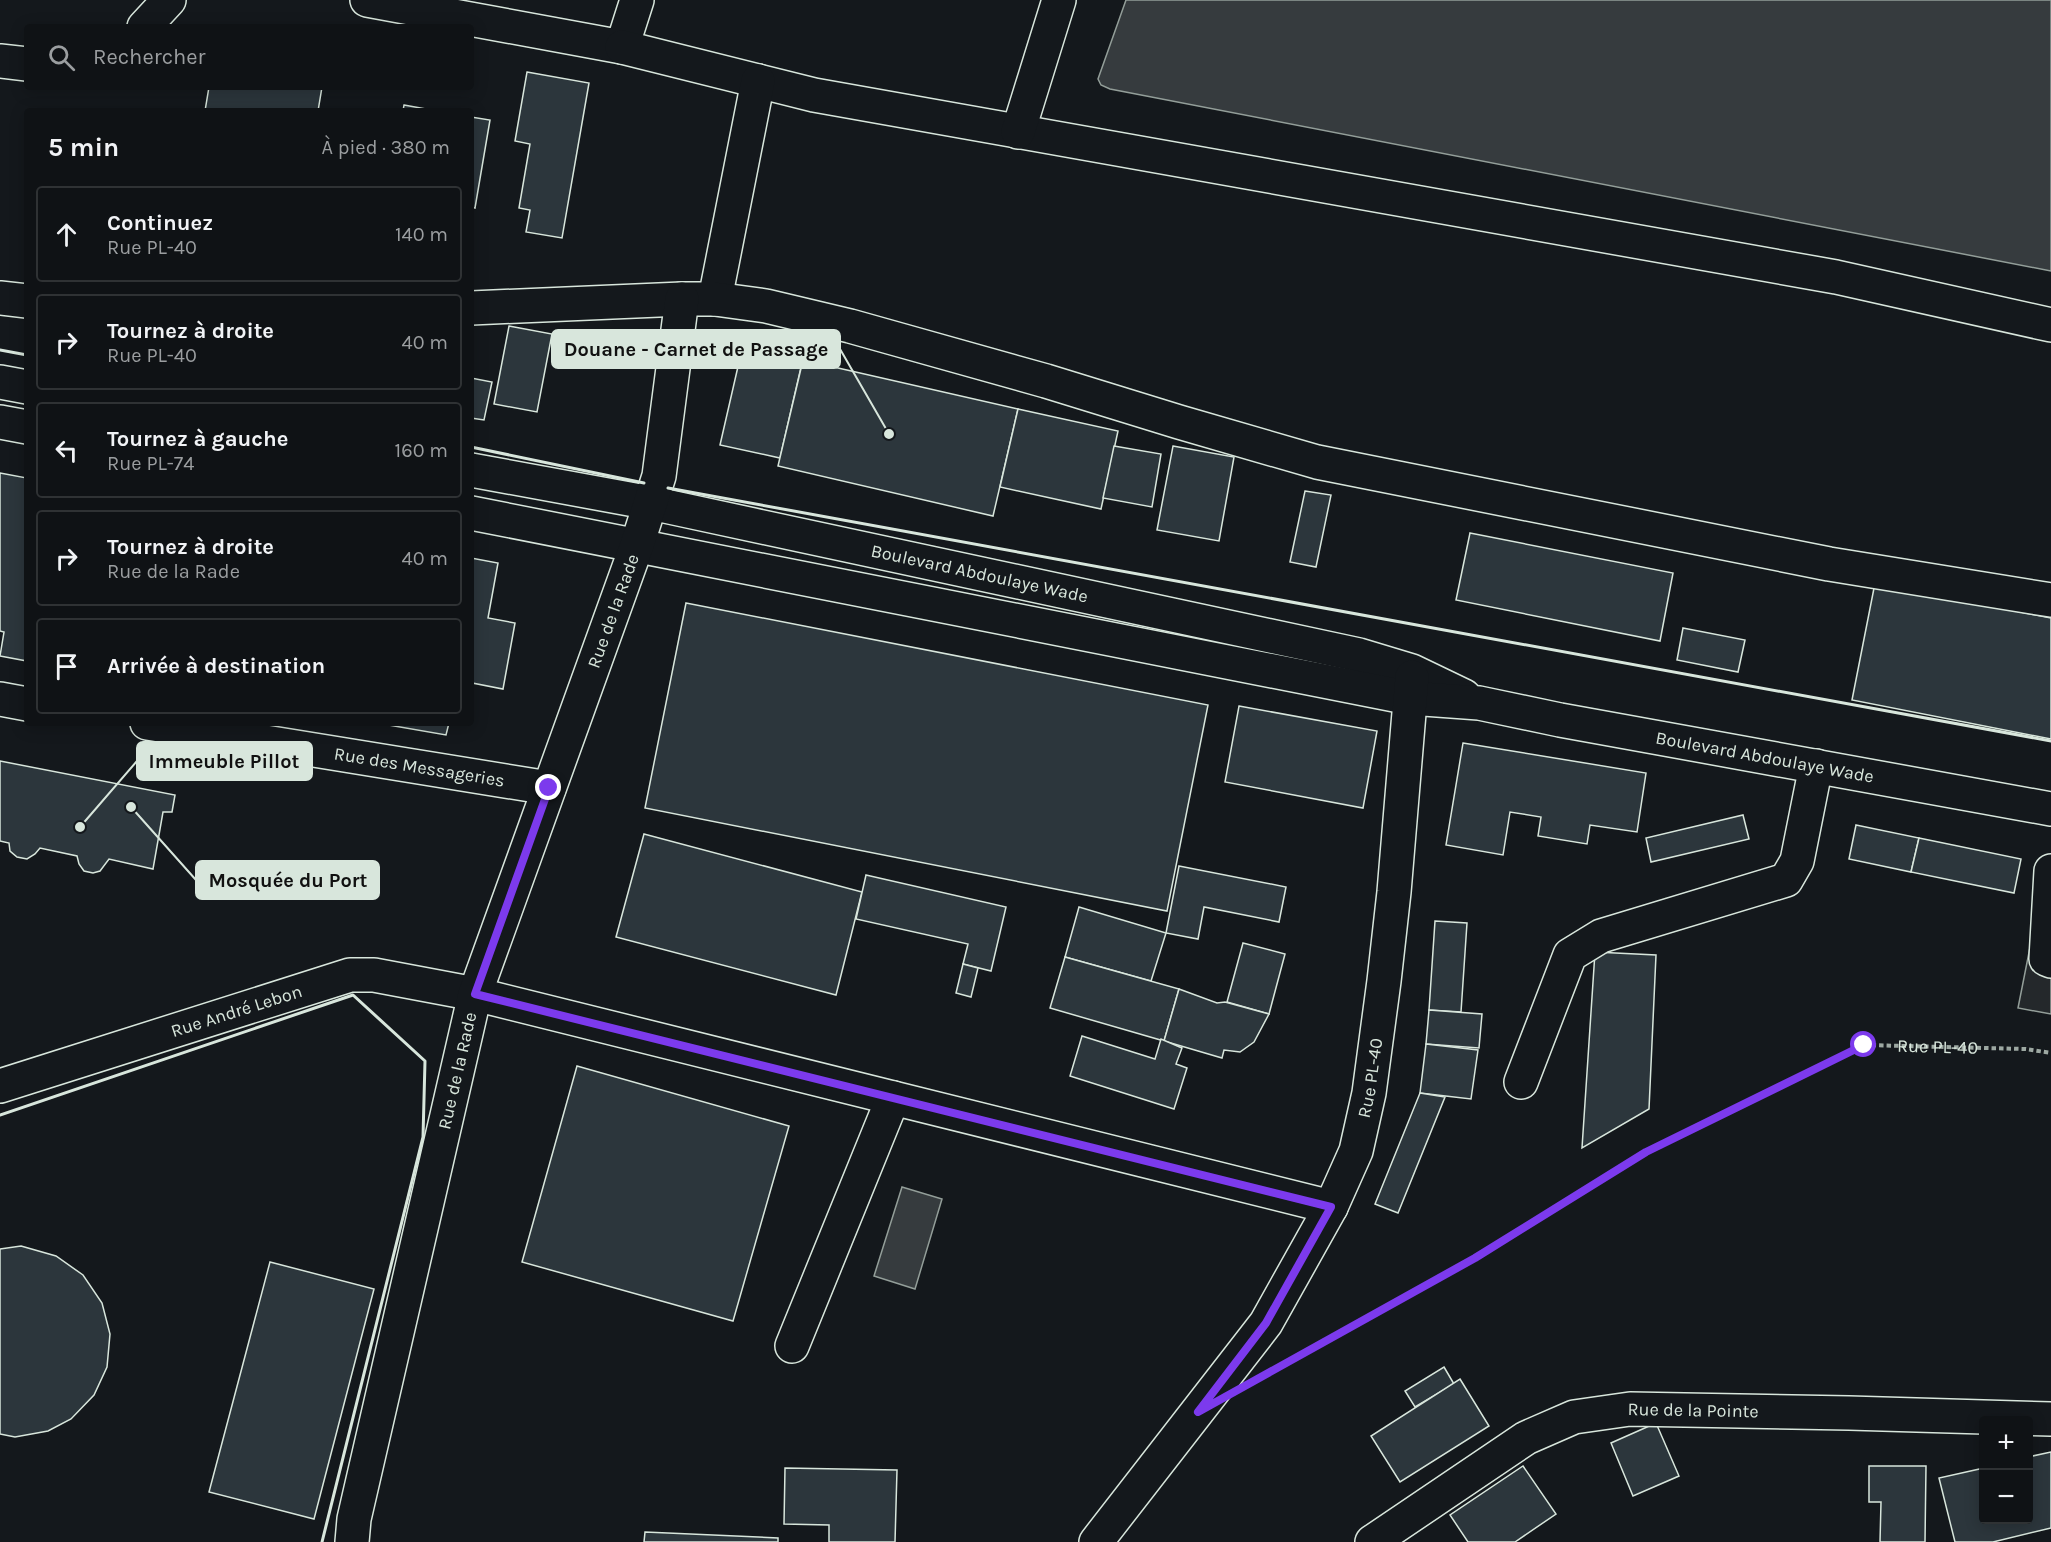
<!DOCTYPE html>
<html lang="fr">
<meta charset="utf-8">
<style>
:root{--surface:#0f1215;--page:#1d2022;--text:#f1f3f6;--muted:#9b9ea0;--line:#2f3234}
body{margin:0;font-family:Karla,sans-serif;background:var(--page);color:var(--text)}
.controls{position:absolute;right:18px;bottom:18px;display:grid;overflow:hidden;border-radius:6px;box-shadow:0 3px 15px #0003}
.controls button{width:54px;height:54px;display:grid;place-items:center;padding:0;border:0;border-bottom:2px solid var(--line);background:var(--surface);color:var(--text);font:30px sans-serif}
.stop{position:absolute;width:18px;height:18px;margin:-14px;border:4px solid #7c3aed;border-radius:50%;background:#fff}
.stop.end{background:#7c3aed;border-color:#fff;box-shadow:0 2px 6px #0008}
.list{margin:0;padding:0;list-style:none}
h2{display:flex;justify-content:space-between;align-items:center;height:78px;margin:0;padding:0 24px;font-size:26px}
h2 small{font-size:20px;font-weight:400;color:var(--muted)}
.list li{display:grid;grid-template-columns:39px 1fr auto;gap:18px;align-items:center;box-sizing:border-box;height:96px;margin:0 12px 12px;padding:0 12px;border:2px solid var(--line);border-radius:6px}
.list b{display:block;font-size:22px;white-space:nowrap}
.list p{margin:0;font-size:20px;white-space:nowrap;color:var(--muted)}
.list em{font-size:20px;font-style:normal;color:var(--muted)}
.icon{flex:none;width:33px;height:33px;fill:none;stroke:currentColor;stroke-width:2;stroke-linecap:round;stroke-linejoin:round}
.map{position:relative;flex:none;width:2051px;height:1542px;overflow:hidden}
.search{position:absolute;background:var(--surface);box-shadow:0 3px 15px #0003;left:24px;top:24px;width:450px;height:66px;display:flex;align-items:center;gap:15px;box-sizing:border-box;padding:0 21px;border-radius:6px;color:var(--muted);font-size:22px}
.panel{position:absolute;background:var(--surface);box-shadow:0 3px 15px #0003;left:24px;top:108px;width:450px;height:618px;border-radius:6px}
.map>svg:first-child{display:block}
.parking{fill:#24282b;stroke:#939e99;stroke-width:1.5}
.water{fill:#363b3e;stroke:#939e99;stroke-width:1.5}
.building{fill:#2c363c;stroke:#d8e6dc;stroke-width:1.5}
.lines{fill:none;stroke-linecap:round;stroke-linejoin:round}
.minor-casing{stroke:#d8e6dc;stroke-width:36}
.path{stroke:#9da8a2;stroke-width:4;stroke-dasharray:4.5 3;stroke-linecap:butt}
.minor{stroke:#14181c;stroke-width:33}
.wall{stroke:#d8e6dc;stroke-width:3}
.route{stroke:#7c3aed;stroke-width:8}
.labels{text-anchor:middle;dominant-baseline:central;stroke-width:4.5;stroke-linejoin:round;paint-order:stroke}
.street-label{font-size:18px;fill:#d8e6dc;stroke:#14181c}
.leader{fill:none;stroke:#d8e6dc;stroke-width:2}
.callout-dot{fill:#d8e6dc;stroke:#14181c;stroke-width:2}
.callout{fill:#d8e6dc;stroke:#d8e6dc;stroke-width:2}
.callout-label{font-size:20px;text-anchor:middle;font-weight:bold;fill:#111}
</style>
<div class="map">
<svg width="2051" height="1542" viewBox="0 0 2051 1542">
<rect width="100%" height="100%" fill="#14181c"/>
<polygon class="parking" points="2037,912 2051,915 2051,1014 2018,1008"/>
<g class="water">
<polygon points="1126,0 2051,0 2051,271 1110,89 1101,85 1098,79"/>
<polygon points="902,1187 942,1199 915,1289 874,1276"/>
</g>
<g class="building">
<polygon points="527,72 589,83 562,238 526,232 530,210 519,208 530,144 515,141"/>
<polygon points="209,87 322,87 318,111 205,111"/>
<polygon points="404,105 437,111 403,111"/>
<polygon points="471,117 490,120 475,208 471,207"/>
<polygon points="509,326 552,334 537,412 494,404"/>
<polygon points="745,336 805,350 780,458 720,445"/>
<polygon points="803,360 1018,409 993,516 778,466"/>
<polygon points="471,378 492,382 484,420 471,418"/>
<polygon points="1018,409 1118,431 1101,509 1000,487"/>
<polygon points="1114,446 1161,454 1152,507 1103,498"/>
<polygon points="1173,446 1234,457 1219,541 1157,530"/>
<polygon points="0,473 27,478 27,661 0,656 4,632 0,631"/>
<polygon points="1305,491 1331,495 1316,567 1290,562"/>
<polygon points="1470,533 1673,573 1660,641 1456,600"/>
<polygon points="471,558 498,563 488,618 515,623 503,689 472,683 471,691"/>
<polygon points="1875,583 2051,618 2051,739 1852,700"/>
<polygon points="686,603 1208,705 1167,911 645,808"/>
<polygon points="1683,628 1745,640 1738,672 1677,660"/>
<polygon points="1239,706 1377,731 1363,808 1225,782"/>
<polygon points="377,723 449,723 446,735"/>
<polygon points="1463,743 1646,773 1637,832 1590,825 1587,844 1538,836 1541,817 1510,812 1503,855 1446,845"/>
<polygon points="0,761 175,795 172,812 163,812 153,869 109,859 100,871 93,873 84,871 79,864 77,856 40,848 35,854 27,859 17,857 10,851 9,843 0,841"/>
<polygon points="1743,815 1749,839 1651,862 1646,838"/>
<polygon points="1856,825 1919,838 1911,872 1849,859"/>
<polygon points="644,834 862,892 836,995 616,937"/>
<polygon points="1919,838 2021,859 2014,893 1911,872"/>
<polygon points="1179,866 1286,887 1279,922 1204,907 1198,939 1166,933"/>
<polygon points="866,875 1006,907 991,971 963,964 968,944 856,919"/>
<polygon points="1079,907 1166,933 1151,981 1065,957"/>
<polygon points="1435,921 1467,923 1461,1012 1429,1010"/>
<polygon points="1243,943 1285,954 1269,1014 1227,1002"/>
<polygon points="1595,952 1656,955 1649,1109 1582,1148"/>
<polygon points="1065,957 1179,989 1164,1041 1050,1008"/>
<polygon points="963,964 978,968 971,997 956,993"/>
<polygon points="1179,989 1217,1003 1225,1002 1269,1014 1254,1042 1240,1052 1224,1050 1222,1058 1164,1041"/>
<polygon points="1429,1010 1482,1014 1479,1048 1426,1044"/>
<polygon points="1082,1036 1155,1059 1161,1039 1182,1048 1176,1064 1187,1068 1174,1109 1070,1076"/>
<polygon points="1426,1044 1478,1050 1471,1099 1420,1093"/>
<polygon points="577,1066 789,1126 733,1321 522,1262"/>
<polygon points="1420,1093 1445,1097 1398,1213 1375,1204"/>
<polygon points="21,1246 56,1256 83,1275 102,1303 110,1334 107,1367 94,1395 71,1419 48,1431 15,1437 0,1434 0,1249"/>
<polygon points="270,1262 374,1289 314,1519 209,1492"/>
<polygon points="1444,1367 1454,1384 1415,1407 1405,1391"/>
<polygon points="1460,1379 1489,1426 1400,1482 1371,1436"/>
<polygon points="1656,1423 1679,1476 1633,1496 1611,1443"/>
<polygon points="2051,1452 2051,1528 1993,1542 1955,1542 1939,1478 1984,1468 1984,1520 2028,1520 2028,1457"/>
<polygon points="1523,1466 1556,1514 1515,1542 1468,1542 1450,1515"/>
<polygon points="1869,1466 1926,1466 1925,1542 1880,1542 1881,1502 1869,1502"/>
<polygon points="785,1468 897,1470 895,1542 829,1542 829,1525 784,1524"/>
<polygon points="645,1532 778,1538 778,1542 644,1542"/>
</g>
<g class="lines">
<g class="minor-casing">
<g id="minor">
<polyline points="367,0 622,47 637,0"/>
<polyline points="144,27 169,0"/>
<polyline points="622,47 814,95 1836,277 2051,325"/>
<polyline points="0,61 27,64"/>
<polyline points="1018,132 1059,0"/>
<polyline points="0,298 27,301"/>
<polyline points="715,299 758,81"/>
<polyline points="471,308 682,299 715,299 766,306 850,326 1046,381 1179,422 1317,462 1829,564 2051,600"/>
<polyline points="0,382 27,387"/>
<polyline points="0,422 27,427"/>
<path id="s2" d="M471,470L651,503L1359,655L1412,671L1464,696"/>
<path id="s3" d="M471,513L1410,698L1479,703L1560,720L2051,809"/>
<polyline points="0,699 27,704"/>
<path id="s4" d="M147,723L549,788"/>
<polyline points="2051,871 2046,959 2051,961"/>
<polyline points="1521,1082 1570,955 1601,936 1786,880 1797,861 1816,766"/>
<path id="s5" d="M0,1086L350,975H374L475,994L1331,1207"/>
<polyline points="792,1346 893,1098"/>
<path id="s6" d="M352,1542L354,1519L475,994L637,545L659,476L682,299"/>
<path id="s7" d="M1096,1542L1266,1323L1331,1207L1356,1151L1369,1093L1384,981L1394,892L1412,677"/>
<path id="s8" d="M1372,1542L1526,1438L1574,1417L1630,1409L1849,1413L2051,1419"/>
</g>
</g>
<path class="path" id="s1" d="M1280,1367L1475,1258L1646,1152L1864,1045L2026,1049L2051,1053"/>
<use href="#minor" class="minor"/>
<g class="wall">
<polyline points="0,350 27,355"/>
<polyline points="471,447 644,483"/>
<polyline points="668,488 2051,741"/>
<polyline points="0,1115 353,995 425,1061 423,1137 322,1542"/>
</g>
</g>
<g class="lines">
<polyline class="route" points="549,788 475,994 1331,1207 1266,1323 1198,1412 1475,1258 1646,1152 1864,1045"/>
</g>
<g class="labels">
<g class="street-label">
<text stroke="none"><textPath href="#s2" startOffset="519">Boulevard Abdoulaye Wade</textPath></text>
<text stroke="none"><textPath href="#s6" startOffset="969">Rue de la Rade</textPath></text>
<text stroke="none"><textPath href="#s3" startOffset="1317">Boulevard Abdoulaye Wade</textPath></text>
<text stroke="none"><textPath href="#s4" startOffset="276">Rue des Messageries</textPath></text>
<text stroke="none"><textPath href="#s5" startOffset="248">Rue André Lebon</textPath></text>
<text stroke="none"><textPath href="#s1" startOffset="741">Rue PL-40</textPath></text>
<text stroke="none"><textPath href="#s6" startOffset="483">Rue de la Rade</textPath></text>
<text stroke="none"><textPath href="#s7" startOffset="546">Rue PL-40</textPath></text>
<text stroke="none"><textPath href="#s8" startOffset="358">Rue de la Pointe</textPath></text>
</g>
</g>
<path class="leader" d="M889 434L840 349M80 827L137 761M131 807L196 880"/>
<g class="callout-dot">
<circle cx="889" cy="434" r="6"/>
<circle cx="80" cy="827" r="6"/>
<circle cx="131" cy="807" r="6"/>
</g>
<g class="callout">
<rect x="552" y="330" width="288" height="38" rx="6"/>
<rect x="137" y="742" width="175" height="38" rx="6"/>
<rect x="196" y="861" width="183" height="38" rx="6"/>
</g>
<g class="callout-label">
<text x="696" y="356">Douane - Carnet de Passage</text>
<text x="224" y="768">Immeuble Pillot</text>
<text x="288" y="887">Mosquée du Port</text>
</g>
</svg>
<div class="controls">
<button>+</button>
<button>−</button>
</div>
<div class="stop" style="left:1864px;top:1045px"></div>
<div class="stop end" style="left:549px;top:788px"></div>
<div class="search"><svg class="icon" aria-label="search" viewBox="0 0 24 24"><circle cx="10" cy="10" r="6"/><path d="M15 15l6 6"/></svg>Rechercher</div>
<section class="panel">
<h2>5 min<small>À pied · 380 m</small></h2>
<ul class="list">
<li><svg class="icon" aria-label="ahead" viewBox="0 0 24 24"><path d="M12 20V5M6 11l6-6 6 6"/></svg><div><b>Continuez</b><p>Rue PL-40</p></div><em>140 m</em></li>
<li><svg class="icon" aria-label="right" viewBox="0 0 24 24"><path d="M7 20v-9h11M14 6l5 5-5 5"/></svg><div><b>Tournez à droite</b><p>Rue PL-40</p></div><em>40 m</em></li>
<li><svg class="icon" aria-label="left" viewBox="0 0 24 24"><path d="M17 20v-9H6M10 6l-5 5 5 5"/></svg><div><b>Tournez à gauche</b><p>Rue PL-74</p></div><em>160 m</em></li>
<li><svg class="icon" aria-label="right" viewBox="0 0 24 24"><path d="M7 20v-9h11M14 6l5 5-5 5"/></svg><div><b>Tournez à droite</b><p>Rue de la Rade</p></div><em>40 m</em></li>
<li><svg class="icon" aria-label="arrive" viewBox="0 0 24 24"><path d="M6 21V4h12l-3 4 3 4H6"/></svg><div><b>Arrivée à destination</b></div></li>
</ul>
</section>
</div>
